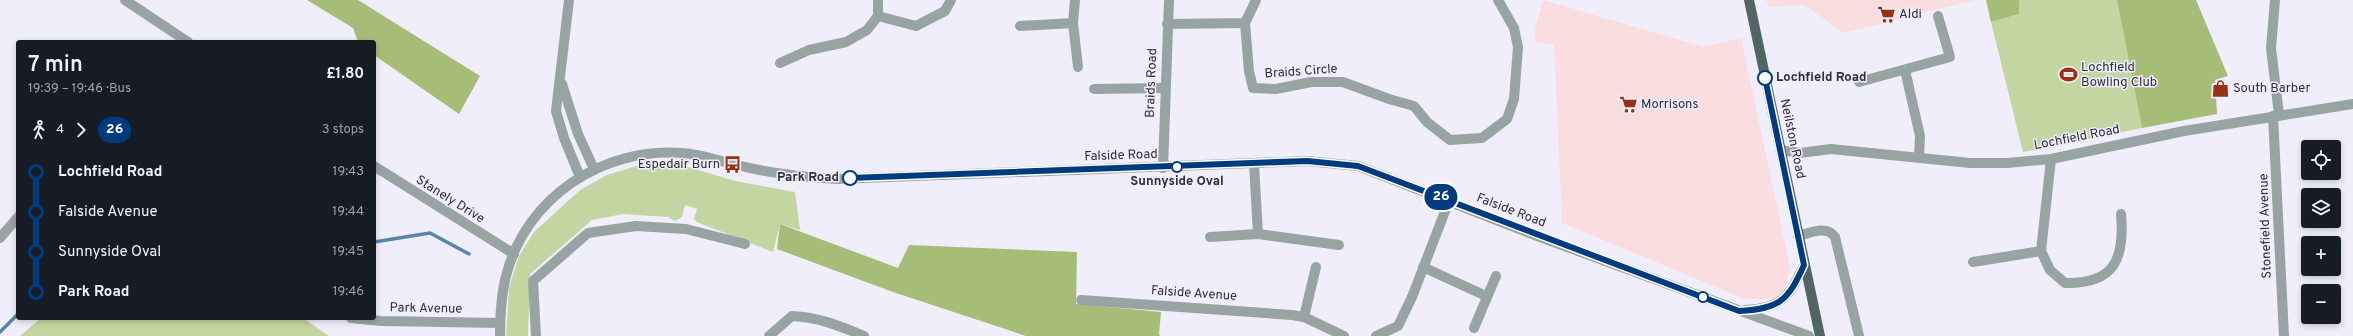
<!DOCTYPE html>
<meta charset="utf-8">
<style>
:root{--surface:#171b24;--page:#242831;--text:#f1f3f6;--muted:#9ea1a6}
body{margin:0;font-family:Overpass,sans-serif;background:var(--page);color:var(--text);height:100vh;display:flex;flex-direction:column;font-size:15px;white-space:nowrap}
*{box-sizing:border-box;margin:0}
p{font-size:13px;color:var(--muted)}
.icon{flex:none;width:22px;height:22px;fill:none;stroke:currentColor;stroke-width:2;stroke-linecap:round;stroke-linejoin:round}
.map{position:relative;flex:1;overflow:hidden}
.drawer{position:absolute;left:16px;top:40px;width:360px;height:280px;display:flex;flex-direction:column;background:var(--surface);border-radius:4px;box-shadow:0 2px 6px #0003}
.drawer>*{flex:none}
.badge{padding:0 8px;border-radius:13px;font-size:14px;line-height:26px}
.buttons{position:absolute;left:2301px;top:140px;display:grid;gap:8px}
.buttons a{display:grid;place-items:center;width:40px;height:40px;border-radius:4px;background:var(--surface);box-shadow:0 2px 6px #0003;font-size:20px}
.map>.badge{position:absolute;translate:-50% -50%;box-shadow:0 0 0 2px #fff}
.legs{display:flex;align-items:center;gap:6px;height:44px;padding:0 12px;font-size:13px}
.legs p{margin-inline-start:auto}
.headline{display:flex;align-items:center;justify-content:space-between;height:68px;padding:0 12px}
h1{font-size:22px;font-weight:600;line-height:30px}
ul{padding:0 12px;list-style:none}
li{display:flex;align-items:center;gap:14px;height:40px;font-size:15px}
li i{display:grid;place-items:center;width:6px;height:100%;margin:0 5px;background:currentColor}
li i::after{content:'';width:10px;height:10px;margin:-5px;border:3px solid;border-radius:50%;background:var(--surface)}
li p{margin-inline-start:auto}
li:first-child i{background:linear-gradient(#0000 50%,currentColor 0)}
li:last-child i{background:linear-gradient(currentColor 50%,#0000 0)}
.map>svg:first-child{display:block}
</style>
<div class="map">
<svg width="2353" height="336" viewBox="0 0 2353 336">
<rect width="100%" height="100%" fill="#f0eefb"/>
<g fill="#fadedf">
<polygon points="1543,0 1704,47 1741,38 1790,267 1786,288 1774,299 1745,299 1562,223 1554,45 1535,41 1535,29"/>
<polygon points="1766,0 1975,0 1844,33 1804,5 1769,7"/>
</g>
<g fill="#c3d5a0">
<polygon points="2019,0 2117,0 2142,128 2023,152 1991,22 2019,14"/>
<polygon points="678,164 735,181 795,192 800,230 780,224 773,252 697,222 694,219 697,209 685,205 682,217 675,221 668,217 623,214 592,220 530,274 528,336 506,336 509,288 519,256 534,232 580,190 607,175 640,165"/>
<polygon points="41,318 303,318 329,336 20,336"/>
</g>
<g fill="#a6bd77">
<polygon points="307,0 358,0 480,76 459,114 374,55 374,42 358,42 353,28"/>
<polygon points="1986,0 2019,0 2019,14 1991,22"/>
<polygon points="2117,0 2196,0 2228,76 2215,80 2217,114 2142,128"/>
<polygon points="780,224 898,268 909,245 1077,252 1076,304 1161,312 1159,335 1161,336 1026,336 893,292 777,249"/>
</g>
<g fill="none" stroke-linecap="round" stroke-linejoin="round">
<g stroke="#5588a9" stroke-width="3.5">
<polyline points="374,242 430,233 469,254"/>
<polyline points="0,332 18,314"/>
</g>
<g stroke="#98a4a3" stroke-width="10">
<polyline points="125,0 188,42"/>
<polyline points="569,0 556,111 564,138 580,177"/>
<polyline points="1075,0 1073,23 1078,67"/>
<polyline points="2275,0 2271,48 2279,115"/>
<polyline points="878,16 916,26 945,11 951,0"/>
<polyline points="1245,23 1249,71 1253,88 1276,89 1311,82 1343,82 1389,99 1414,106 1427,122 1450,140 1482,138 1507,119 1514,99 1518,47 1514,28 1498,0"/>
<polyline points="1167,24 1245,23 1256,0"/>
<polyline points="1020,26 1073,23"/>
<polyline points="780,63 809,50 846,42 867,30 878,16 878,0"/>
<polyline points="1905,70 1920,136 1919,157"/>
<polyline points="1859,82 1950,57 1938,16"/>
<polyline points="562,84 578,134 594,169"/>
<polyline points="1094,89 1164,88"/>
<polyline points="2273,116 2284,336"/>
<polyline points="1781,150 1800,153 1831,149 1970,163 2007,163 2051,159 2184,131 2353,104"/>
<path d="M2051 159 2041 251 2050 270 2065 283C2114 284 2125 260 2121 214"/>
<polyline points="1254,164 1258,234"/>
<polyline points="374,166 514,254"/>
<polyline points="1163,168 1169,0"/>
<path d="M1798 236C1810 233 1826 225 1835 237L1859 336"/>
<polyline points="1210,237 1258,234 1339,245"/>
<polyline points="0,238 18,217"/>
<polyline points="1973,262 2041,251"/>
<polyline points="1423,267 1486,296"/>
<polyline points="1081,300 1292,315 1304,317 1344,336"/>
<path d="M1745 310C1782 308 1789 297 1804 265"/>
<polyline points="1304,317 1316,267"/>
<polyline points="351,318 381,321 500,323"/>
<polyline points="1474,328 1496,276"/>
<path d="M500 336C500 316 501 295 506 276 526 197 603 147 682 153 700 154 716 160 733 164 767 173 801 177 837 179L1307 161 1358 166 1540 237 1809 336"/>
<polyline points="536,336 533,281 588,233 636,226 686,229 745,244"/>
<path d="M769 336 792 316C818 317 840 326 864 336"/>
<polyline points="1376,336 1398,326 1412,297 1449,201"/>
</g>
<polyline stroke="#516664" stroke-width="10" points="1749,0 1820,336"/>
</g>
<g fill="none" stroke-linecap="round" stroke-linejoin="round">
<defs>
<path id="line-1" d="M850 178 1307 161 1358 166 1739 311C1779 309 1788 301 1804 265L1765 78"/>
</defs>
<use href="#line-1" stroke="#fff" stroke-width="9"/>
<use href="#line-1" stroke="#003b80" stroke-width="6"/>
</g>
<defs>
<symbol id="supermarket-bare" viewBox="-9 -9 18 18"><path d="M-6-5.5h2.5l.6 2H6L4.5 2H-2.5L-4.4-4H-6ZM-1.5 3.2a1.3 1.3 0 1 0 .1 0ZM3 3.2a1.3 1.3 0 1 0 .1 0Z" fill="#993211" stroke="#f0eefb" stroke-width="2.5" paint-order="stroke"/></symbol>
<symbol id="stadium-bare" viewBox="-9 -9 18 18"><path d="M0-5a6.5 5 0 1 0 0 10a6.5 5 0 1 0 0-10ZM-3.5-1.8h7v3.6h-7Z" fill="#993211" stroke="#f0eefb" stroke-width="2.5" paint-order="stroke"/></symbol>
<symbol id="shop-bare" viewBox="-9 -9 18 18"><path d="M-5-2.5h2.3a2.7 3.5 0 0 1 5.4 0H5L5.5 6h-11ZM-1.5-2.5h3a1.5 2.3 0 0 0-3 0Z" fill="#993211" stroke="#f0eefb" stroke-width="2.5" paint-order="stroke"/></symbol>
<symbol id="bus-bare" viewBox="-9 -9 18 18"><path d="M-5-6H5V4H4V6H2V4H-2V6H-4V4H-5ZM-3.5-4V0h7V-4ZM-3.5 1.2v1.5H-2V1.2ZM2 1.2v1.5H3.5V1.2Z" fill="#993211" stroke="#f0eefb" stroke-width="2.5" paint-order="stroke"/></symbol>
</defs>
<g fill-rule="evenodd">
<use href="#supermarket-bare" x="1874" y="2" width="25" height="25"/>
<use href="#stadium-bare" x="2056" y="62" width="25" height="25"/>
<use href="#shop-bare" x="2208" y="76" width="25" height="25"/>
<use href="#supermarket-bare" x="1616" y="92" width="25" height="25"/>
<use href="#bus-bare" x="720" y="152" width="25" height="25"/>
</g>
<g fill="#fff" stroke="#003b80" stroke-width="2">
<circle cx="1765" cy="78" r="7"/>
<circle cx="1177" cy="167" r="5"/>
<circle cx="850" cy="178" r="7"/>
<circle cx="1703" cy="297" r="5"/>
</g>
<g text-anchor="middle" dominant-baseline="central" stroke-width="3" stroke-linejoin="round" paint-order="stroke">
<g font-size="13" fill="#302e37" stroke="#f0eefb" text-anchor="start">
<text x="1899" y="15">Aldi</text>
<text x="2081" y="68">Lochfield<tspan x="2081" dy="15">Bowling Club</tspan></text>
<text x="2233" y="89">South Barber</text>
<text x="1641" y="105">Morrisons</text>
<text x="720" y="165" text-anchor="end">Espedair Burn</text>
</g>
<g font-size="13" fill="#302e37" stroke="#f0eefb">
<text transform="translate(1301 72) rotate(-4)">Braids Circle</text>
<text transform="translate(1152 83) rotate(-88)">Braids Road</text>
<text transform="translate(2077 138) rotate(-11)">Lochfield Road</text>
<text transform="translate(1792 139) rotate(78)">Neilston Road</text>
<text transform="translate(1121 156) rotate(-2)">Falside Road</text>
<text transform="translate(450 200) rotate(32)">Stanely Drive</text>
<text transform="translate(1511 211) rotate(21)">Falside Road</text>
<text transform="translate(2266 226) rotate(-92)">Stonefield Avenue</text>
<text transform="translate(1194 294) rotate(4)">Falside Avenue</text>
<text transform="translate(426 309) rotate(1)">Park Avenue</text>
</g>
<g font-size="13" font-weight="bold" fill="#302e37" stroke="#f0eefb" text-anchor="start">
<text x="1776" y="78">Lochfield Road</text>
<text x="839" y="178" text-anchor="end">Park Road</text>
<text x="1177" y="182" text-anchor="middle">Sunnyside Oval</text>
</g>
</g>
</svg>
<div class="buttons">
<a><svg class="icon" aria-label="locate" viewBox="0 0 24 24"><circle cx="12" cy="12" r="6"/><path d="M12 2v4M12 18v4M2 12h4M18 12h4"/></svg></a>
<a><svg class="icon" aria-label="layers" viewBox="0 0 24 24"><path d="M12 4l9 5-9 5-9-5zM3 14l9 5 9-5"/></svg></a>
<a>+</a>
<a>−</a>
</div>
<b class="badge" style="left:1441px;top:197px;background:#003b80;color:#fff">26</b>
<section class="drawer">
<div class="headline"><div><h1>7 min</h1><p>19:39 – 19:46 · Bus</p></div><b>£1.80</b></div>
<div class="legs"><svg class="icon" aria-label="walk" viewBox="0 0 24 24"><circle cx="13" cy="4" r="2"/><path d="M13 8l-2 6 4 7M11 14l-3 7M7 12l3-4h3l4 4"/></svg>4<svg class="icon" aria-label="forward" viewBox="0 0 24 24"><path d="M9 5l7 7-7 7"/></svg><b class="badge" style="background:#003b80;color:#fff">26</b><p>3 stops</p></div>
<ul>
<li><i style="color:#003b80"></i><b>Lochfield Road</b><p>19:43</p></li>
<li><i style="color:#003b80"></i><span>Falside Avenue</span><p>19:44</p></li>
<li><i style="color:#003b80"></i><span>Sunnyside Oval</span><p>19:45</p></li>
<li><i style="color:#003b80"></i><b>Park Road</b><p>19:46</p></li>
</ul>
</section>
</div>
